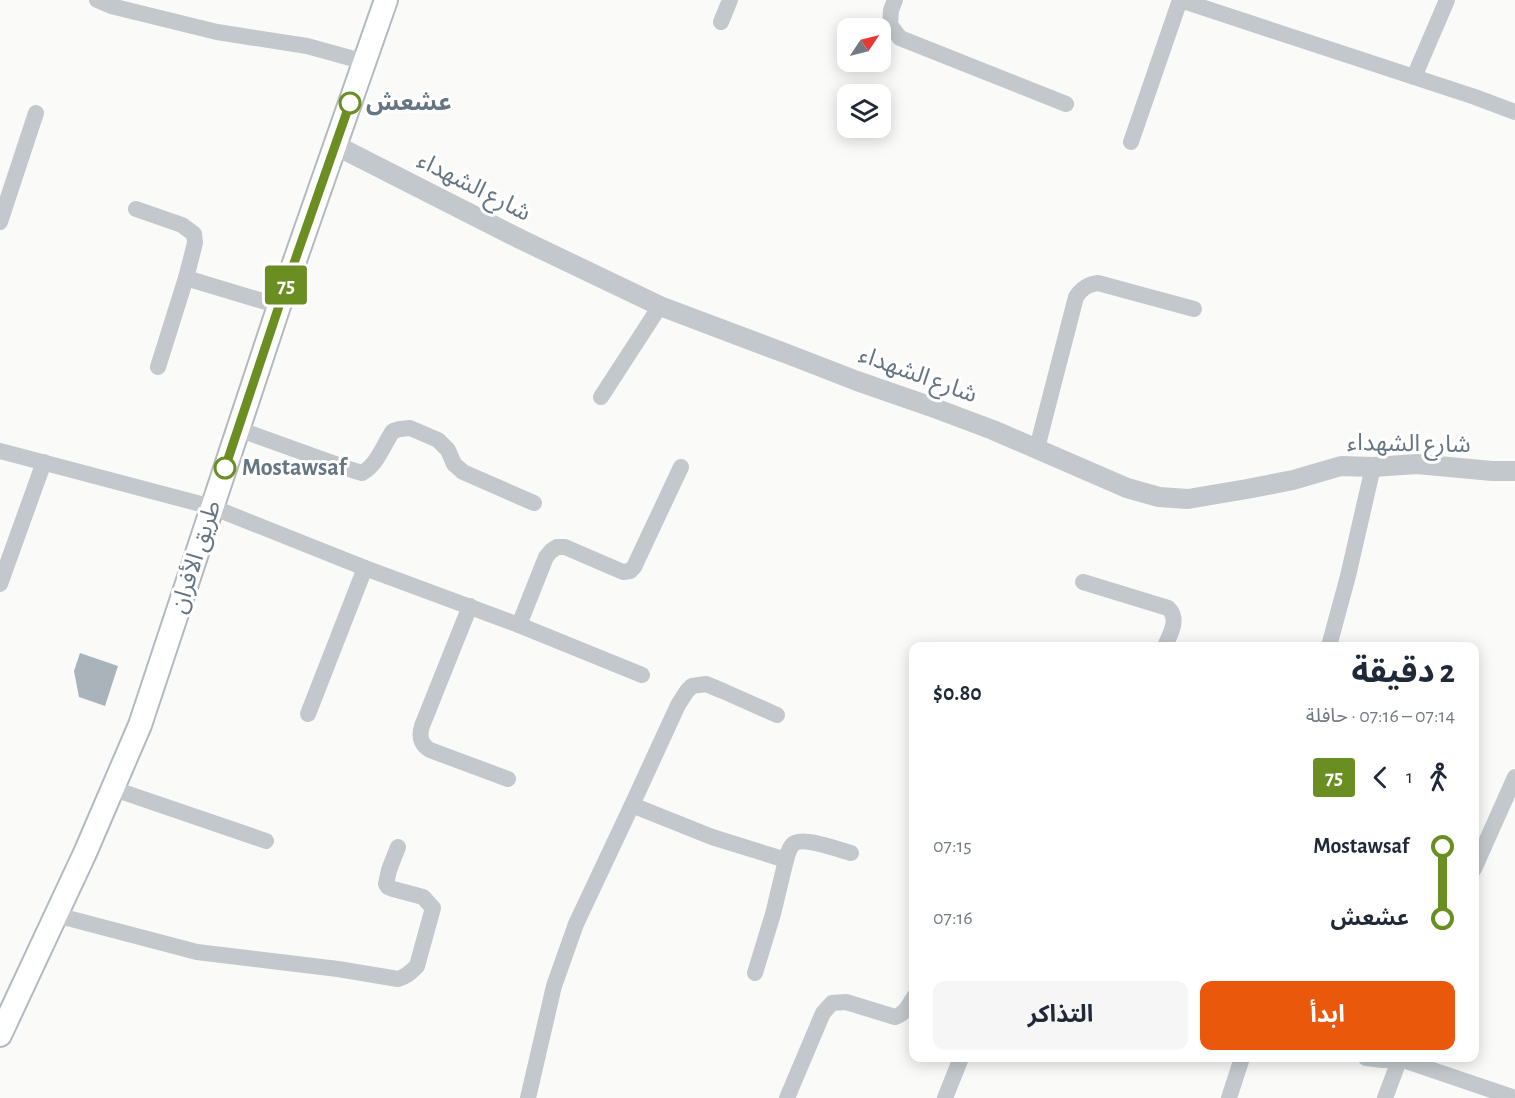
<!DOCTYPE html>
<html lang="ar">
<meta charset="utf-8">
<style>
:root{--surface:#fff;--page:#f6f6f7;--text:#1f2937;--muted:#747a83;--accent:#ea580c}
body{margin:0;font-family:"Alegreya Sans","Noto Sans Arabic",sans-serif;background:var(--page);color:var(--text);direction:rtl;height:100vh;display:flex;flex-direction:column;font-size:22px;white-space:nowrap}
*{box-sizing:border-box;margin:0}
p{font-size:20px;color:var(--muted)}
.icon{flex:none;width:33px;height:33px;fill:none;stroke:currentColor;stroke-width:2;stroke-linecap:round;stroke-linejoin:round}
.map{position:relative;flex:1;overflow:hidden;direction:ltr}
.side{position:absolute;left:909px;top:642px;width:570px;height:420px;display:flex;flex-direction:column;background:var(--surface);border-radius:12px;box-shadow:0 3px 15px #0003;direction:rtl}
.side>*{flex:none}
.badge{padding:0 12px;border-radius:4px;font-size:21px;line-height:39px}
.needle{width:39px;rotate:55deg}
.tools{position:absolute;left:837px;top:18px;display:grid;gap:12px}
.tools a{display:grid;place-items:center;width:54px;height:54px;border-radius:12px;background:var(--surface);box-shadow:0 3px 15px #0003;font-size:30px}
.map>.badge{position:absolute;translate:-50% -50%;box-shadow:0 0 0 3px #fff}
.legs{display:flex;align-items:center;gap:9px;height:66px;padding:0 24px;font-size:20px}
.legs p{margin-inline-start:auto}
.headline{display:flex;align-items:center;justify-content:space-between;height:102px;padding:0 24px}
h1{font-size:33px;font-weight:700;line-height:45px}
.primary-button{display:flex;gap:12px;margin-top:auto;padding:12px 24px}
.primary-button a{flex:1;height:69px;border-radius:12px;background:var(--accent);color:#fff;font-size:24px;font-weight:700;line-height:69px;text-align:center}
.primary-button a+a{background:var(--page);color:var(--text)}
ul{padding:0 24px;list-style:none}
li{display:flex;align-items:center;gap:21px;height:72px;font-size:22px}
li i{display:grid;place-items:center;width:9px;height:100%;margin:0 8px;background:currentColor}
li i::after{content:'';width:15px;height:15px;margin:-8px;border:4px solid;border-radius:50%;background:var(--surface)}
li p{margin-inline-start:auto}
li:first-child i{background:linear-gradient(#0000 50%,currentColor 0)}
li:last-child i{background:linear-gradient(currentColor 50%,#0000 0)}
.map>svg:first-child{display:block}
</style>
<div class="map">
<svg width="1515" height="1098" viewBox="0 0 1515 1098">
<rect width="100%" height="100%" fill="#fafaf8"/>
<polygon fill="#aab3b9" points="80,653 118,666 105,706 79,697 74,671"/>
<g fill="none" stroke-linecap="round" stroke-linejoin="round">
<defs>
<polyline id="secondary" points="0,1035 85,853 140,725 279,306 386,0"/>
</defs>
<use href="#secondary" stroke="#b3babf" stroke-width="26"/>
<g stroke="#c3c8cc" stroke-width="16">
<polyline points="97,0 111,6 217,32 307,46 365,62"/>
<polyline points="895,0 891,10 890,25 900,38 1066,104"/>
<polyline points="1180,0 1475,97 1515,112"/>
<polyline points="721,22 730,0"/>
<polyline points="1414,77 1447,0"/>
<polyline points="1131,142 1180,0"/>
<polyline points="136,209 182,225 194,234 195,243 186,278 158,367"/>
<polyline points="0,222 36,113"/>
<polyline points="186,278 279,306"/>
<polyline points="601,397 660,306"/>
<path d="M238 429 352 470 362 473C378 464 383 445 393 431L400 429 410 428 438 440 448 450 454 464 463 472 534 503"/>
<path d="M1037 448 1076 297C1082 288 1088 284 1098 283L1194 309"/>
<polyline points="0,451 212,507 365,568 519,625 642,675"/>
<path d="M1083 582 1168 608C1180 619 1170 634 1165 646"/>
<polyline points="0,584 44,462"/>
<path d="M470 606 422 726C419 736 420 744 430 750L508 779"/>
<polyline points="519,625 546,557 551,551 557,547 565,547 623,572 630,571 634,567 681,467"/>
<polyline points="1329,646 1348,576 1373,467"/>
<polyline points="308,714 365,568"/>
<polyline points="114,789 266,841"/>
<polyline points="632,805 678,705 687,691 692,686 706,684 723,691 777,715"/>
<polyline points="1474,869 1515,777"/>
<path d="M56 915 197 952 338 969 398 979C406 977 411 972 417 966L433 908 423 897 393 889 388 887 386 884 389 870 398 847"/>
<polyline points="755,973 773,914 786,860"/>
<polyline points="1366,1058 1383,1060 1400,1059 1515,1098"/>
<path d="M528 1098 554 986 576 924 632 805 712 837 786 860C788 854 789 846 795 843 805 837 839 850 851 853"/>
<path d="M787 1098 823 1013 832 1003 846 1002 895 1017C905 1014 909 1005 914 997"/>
<polyline points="945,1098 961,1058"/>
<polyline points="1229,1098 1242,1058"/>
<polyline points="1385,1098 1400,1058"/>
</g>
<polyline stroke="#c3c8cc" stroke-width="20" points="335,145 520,239 660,306 790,355 857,381 929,406 993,430 1127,488 1159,497 1188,499 1247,489 1293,480 1341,466 1373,467 1417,464 1492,471 1515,471"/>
<use href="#secondary" stroke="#fff" stroke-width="22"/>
</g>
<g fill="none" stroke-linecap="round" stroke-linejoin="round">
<defs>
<polyline id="line-1" points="225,468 279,306 350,103"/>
</defs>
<use href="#line-1" stroke="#fff" stroke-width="14"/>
<use href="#line-1" stroke="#6b8e23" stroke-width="9"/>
</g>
<g fill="#fff" stroke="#6b8e23" stroke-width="3">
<circle cx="350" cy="103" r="10"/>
<circle cx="225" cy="468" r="10"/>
</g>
<g text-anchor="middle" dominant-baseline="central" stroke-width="6" stroke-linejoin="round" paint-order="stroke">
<g font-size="24" font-weight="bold" fill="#657683" stroke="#fff" text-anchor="start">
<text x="366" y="103">عشعش</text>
<text x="242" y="468">Mostawsaf</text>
</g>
<g font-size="24" fill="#657683" stroke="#fff">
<text transform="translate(474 187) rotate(27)">شارع الشهداء</text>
<text transform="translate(918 375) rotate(20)">شارع الشهداء</text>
<text transform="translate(1409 444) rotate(1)">شارع الشهداء</text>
<text transform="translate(196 557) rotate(-72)">طريق الأفران</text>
</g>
</g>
</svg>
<div class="tools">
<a><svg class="needle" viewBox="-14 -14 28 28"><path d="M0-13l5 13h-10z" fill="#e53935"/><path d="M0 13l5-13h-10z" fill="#747a83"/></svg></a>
<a><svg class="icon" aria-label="layers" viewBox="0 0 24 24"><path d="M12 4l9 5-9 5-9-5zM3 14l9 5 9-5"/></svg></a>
</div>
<b class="badge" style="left:286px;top:285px;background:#6b8e23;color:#fff">75</b>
<section class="side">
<div class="headline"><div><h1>2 دقيقة</h1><p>07:14 – 07:16 · حافلة</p></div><b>$0.80</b></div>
<div class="legs"><svg class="icon" aria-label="walk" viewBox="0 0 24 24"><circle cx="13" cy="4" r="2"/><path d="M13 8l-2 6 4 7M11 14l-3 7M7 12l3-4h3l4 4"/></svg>1<svg class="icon" aria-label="back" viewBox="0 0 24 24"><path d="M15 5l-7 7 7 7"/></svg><b class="badge" style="background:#6b8e23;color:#fff">75</b></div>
<ul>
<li><i style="color:#6b8e23"></i><b>Mostawsaf</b><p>07:15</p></li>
<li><i style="color:#6b8e23"></i><b>عشعش</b><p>07:16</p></li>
</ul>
<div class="primary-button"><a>ابدأ</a><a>التذاكر</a></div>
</section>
</div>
